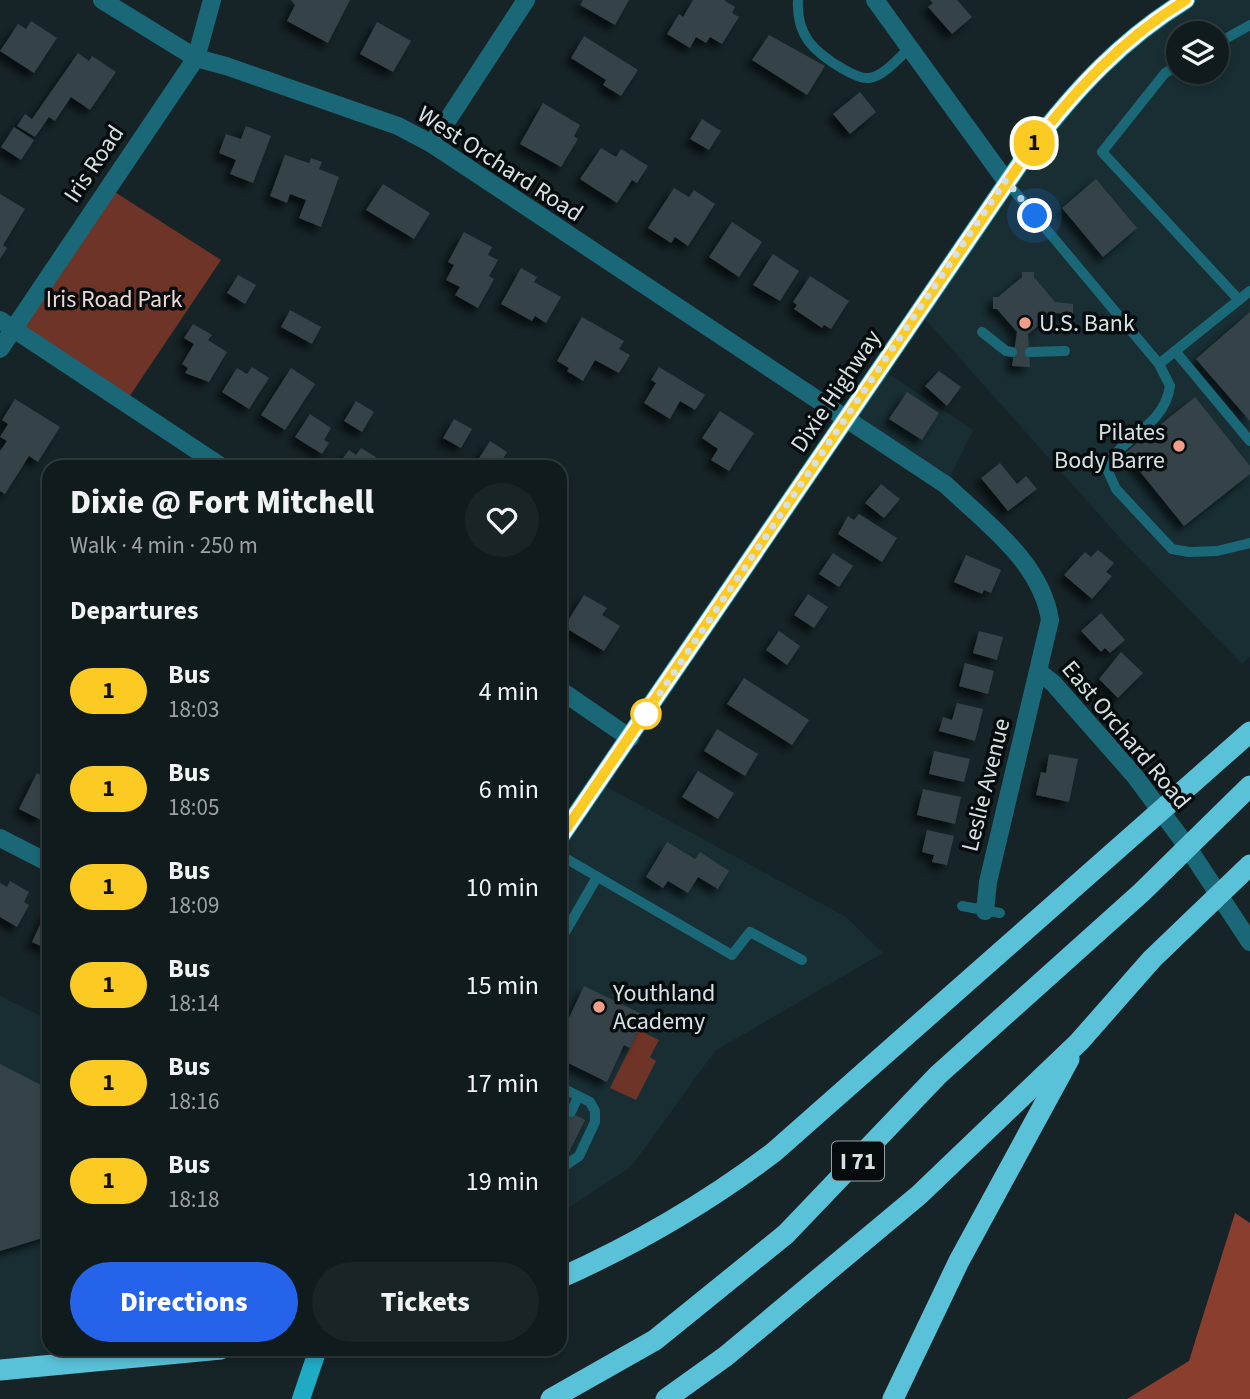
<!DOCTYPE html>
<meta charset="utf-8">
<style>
:root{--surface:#101b1d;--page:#192426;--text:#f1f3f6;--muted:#9ca1a4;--line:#30393b;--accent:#2563eb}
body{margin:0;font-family:"Source Sans 3",sans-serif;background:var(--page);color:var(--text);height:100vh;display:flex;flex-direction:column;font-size:26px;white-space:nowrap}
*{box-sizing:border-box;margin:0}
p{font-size:23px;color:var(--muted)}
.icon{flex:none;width:38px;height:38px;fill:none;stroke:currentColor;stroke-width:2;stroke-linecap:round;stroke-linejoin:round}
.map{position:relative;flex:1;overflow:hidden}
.sheet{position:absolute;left:42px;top:460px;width:525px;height:896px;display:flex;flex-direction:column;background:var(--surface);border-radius:21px;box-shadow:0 4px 10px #0003,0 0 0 2px var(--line)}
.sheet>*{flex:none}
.badge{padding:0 14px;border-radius:23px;font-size:24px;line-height:46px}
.buttons{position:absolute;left:1166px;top:21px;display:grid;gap:14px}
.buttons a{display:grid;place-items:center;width:63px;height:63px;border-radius:50%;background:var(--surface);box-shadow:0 4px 10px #0003,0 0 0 2px var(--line);font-size:35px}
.you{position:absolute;width:35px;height:35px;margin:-18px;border:5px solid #fff;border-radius:50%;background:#1a73e8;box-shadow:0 0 0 10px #1a73e833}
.map>.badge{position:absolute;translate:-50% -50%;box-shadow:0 0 0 4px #fff}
h2{padding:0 28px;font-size:26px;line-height:63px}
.round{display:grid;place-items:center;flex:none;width:74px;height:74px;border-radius:37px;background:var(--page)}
.summary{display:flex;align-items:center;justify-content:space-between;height:119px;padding:0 28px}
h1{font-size:33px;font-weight:800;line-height:52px}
.primary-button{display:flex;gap:14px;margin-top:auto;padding:14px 28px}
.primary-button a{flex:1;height:80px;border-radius:42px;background:var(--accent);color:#fff;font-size:28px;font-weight:800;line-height:80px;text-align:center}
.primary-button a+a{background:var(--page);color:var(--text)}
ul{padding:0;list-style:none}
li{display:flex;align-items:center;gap:21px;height:98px;padding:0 28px}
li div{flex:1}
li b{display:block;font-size:26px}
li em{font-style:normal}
li .badge{min-width:77px;font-weight:700;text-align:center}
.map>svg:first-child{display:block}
</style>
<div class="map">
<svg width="1250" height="1399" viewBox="0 0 1250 1399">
<defs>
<filter id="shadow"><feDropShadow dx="-6" dy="6" stdDeviation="3.5" flood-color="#0009"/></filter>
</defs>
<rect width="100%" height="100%" fill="#162427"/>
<g fill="#182e33" fill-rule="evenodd">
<path d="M1186 0H1250V657L1242 664 1128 547 918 311 1067 100ZM1178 33H1216V72H1178Z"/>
<polygon points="881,369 973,430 946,485 848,419"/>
<polygon points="598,782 846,917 883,953 715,1051 631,1167 560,1213 560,838"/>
<polygon points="0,996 49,1020 49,1349 221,1349 0,1370"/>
</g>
<g fill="#6e3427">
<polygon points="107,187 221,260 125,403 13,328"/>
<polygon points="639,1030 659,1040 650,1057 656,1061 636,1100 610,1088"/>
</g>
<polygon fill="#8a3e2d" points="1235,1213 1250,1223 1250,1399 1127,1399 1189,1361"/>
<g fill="#344347" filter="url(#shadow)">
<polygon points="291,0 350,0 328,43 287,21 295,5"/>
<polygon points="583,0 629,0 615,25 580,5"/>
<polygon points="693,0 724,0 735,7 732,13 739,17 722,44 710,37 706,43 696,37 690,48 667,34 679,14 683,17"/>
<polygon points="930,0 957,0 972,17 952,34 928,7 933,3"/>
<polygon points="31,21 57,38 34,73 0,51 18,24 26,29"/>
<polygon points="377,22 411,41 393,72 360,54"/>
<polygon points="769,35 825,66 807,95 752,60"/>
<polygon points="584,36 638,70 621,96 603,85 606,80 571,58"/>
<polygon points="78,53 89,61 92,56 116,72 90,110 71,97 55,121 49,117 35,137 17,126 25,114 32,119"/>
<polygon points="860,92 876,112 850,134 833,114"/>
<polygon points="543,103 580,125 574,136 578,139 561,167 520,144"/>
<polygon points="702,119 721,131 709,150 690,139"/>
<polygon points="246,126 271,136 253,183 230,174 236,160 219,153 226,134 241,139"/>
<polygon points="14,127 34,140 21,160 1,147"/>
<polygon points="601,148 616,157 621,149 648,166 637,183 632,180 617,203 580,179"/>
<polygon points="285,155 309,163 311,158 322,162 319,169 339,177 321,227 299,218 306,200 290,194 287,203 270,196"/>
<polygon points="1096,179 1137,228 1103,257 1062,208"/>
<polygon points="383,184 430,213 414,239 366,210"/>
<polygon points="674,188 689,197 694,190 715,204 688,246 675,237 671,243 648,228"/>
<polygon points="0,194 25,209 3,245 7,248 0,259"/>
<polygon points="732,222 762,242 739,277 709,257"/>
<polygon points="464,232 492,247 488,255 498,260 489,276 494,279 478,308 455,295 460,287 446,280 454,265 448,262"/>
<polygon points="773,254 799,271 780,301 753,285"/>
<polygon points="521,268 537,277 534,282 561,297 546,323 535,316 532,321 501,304"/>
<polygon points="1022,272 1034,272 1034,277 1055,302 1073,304 1073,314 1054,313 1028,334 1030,367 1012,366 1017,332 997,309 993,309 993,297 998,297 1022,277"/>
<polygon points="238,275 256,285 245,304 227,293"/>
<polygon points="810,276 849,301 831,329 824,325 822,328 794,309 797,305 793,302"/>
<polygon points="290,310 321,327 312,344 281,327"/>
<polygon points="1250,312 1250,421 1196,359"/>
<polygon points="582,317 624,341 619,349 630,355 619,373 595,360 583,381 567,371 569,368 557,361"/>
<polygon points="193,324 212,335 208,340 227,352 209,382 185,373 188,368 182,364 194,344 184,338"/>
<polygon points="252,367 269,378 249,409 222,392 237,368 247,374"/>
<polygon points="659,367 705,395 695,410 680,401 670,419 644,403 656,383 651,380"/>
<polygon points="291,368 315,384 285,430 261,415"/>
<polygon points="939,371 961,387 947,406 925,386"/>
<polygon points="907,392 939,413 922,440 889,419"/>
<polygon points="1195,397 1250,466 1250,474 1184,526 1125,453"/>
<polygon points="15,399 60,427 38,462 29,456 5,494 0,491 0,451 7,441 0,437 8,424 2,420"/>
<polygon points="356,401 374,412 362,432 344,421"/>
<polygon points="720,411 754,433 729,471 711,460 718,449 702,438"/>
<polygon points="310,414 331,428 324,440 329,443 322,454 295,437"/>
<polygon points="454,419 472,429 461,448 443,438"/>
<polygon points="490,441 507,452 498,467 489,467 478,460"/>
<polygon points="361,448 376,457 372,463 378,467 338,465 349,450 356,455"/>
<polygon points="1000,463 1017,484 1026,476 1037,489 1008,511 981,478"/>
<polygon points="881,484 900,499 884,518 865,503"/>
<polygon points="859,514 897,538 882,562 838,534 848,516 854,520"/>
<polygon points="1098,550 1114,563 1106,572 1112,576 1092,599 1064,575 1085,552 1091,557"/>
<polygon points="833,553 853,566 839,587 819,574"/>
<polygon points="966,555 1001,570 991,593 984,590 982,594 954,582"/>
<polygon points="808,594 828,607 814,628 794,615"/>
<polygon points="584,595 607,608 602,615 620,626 604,651 564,627"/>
<polygon points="1101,613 1125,640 1110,653 1105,648 1101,652 1081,631"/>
<polygon points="779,631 800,646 787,665 766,650"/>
<polygon points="979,631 1003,637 997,660 973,653"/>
<polygon points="1121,652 1143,673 1118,698 1099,679"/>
<polygon points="965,663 994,671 988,694 959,686"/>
<polygon points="744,678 809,720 792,745 727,704"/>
<polygon points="957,703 983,709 975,741 939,731 943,717 952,720"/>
<polygon points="717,729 758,754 745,776 704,751"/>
<polygon points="934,751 970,759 964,782 929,774"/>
<polygon points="1049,754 1078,759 1069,802 1036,795 1041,772 1046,773"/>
<polygon points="698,771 734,793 718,819 682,797"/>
<polygon points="37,773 49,779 49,804 41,820 19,809"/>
<polygon points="923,789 961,797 955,824 917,815"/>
<polygon points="927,830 954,836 947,865 932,862 934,855 922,852"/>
<polygon points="667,842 695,859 700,852 729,871 718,889 698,877 688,893 668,881 663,888 646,877"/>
<polygon points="10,881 29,892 24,902 29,905 17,927 0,917 0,883 7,887"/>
<polygon points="49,905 49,950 32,942"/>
<polygon points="584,986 646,1016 630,1048 624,1045 607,1082 560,1059 560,1037"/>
<polygon points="0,1064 49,1089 49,1236 0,1251"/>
<polygon points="560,1107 585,1120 569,1152 560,1147"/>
</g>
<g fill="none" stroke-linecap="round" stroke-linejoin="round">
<g stroke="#1a6877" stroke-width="10">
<path d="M798 0C796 36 814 52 843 69 850 73 861 79 869 78 884 76 899 58 909 48"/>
<polyline points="1216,44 1250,25"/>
<polyline points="1178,66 1165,73 1102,152 1239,300"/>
<path d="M1006 181 1159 364 1170 386C1165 424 1126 436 1105 465L1116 489 1172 549 1189 552 1217 551 1250 543"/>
<polyline points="982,332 1006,351 1012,352"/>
<polyline points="1175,351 1250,441"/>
<polyline points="1030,352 1065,351"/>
<polyline points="1159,364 1250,291"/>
<polyline points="560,855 732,955 750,932 802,960"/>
<polyline points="962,906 1000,913"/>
<polyline points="560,941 597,877"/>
<polyline points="560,1087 590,1102 595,1111 595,1122 579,1156 560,1169"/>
<polyline points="571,1112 578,1097"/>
</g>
<g stroke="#1a6877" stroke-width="18">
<path d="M102 0 196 58 226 66 398 126 432 144 946 485C987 524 1041 562 1050 620L988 882 985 911"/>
<polyline points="875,0 1006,181"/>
<polyline points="432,144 526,0"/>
<polyline points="0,320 222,467"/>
<polyline points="0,349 196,58 212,0"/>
<polyline points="1039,672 1053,683 1134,775 1186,845 1250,942"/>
<polyline points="560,690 630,738"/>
<polyline points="0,838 49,863"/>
</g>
<g stroke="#20abc5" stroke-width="18">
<path d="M560 838 1030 149C1075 90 1122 39 1186 0"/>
<polyline points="301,1399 318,1349"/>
</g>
<g stroke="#5ac2d8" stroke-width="21">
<path d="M560 1278C636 1244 708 1202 774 1152L1250 732"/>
<polyline points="0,1370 221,1349"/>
<polyline points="551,1399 655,1340 786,1234 938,1075 1142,892 1250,786"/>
<polyline points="666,1399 726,1356 919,1195 1079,1042 1152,959 1250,865"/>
<polyline points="893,1399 959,1261 1069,1059"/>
</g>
</g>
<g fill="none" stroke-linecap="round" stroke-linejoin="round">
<defs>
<path id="line" d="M560 838 1030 149C1075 90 1122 39 1186 0"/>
</defs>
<use href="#line" stroke="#fff" stroke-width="16"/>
<use href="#line" stroke="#fccb23" stroke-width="10"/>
<polyline stroke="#d7e0e2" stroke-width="7" stroke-dasharray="0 12.6" points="646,714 1006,180 1035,216"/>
</g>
<g fill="#f49e89" stroke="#060c0d" stroke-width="2.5">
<circle cx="1025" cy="323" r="7"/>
<circle cx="1179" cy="446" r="7"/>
<circle cx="599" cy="1007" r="7"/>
</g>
<circle fill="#fff" stroke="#fccb23" stroke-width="3.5" cx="646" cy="714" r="14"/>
<g text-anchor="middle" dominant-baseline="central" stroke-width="7" stroke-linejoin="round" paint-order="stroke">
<rect fill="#060c0d" stroke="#98a0a2" stroke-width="2" x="832" y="1141.5" width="52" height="39" rx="5"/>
<g font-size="23" font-weight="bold" fill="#d7e0e2">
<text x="858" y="1161">I 71</text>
</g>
<g font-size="24" fill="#d7e0e2" stroke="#060c0d">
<text transform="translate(94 164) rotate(-56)">Iris Road</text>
<text transform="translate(500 164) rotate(33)">West Orchard Road</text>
<text transform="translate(836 391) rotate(-56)">Dixie Highway</text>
<text transform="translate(1126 735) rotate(50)">East Orchard Road</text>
<text transform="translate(986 785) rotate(-76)">Leslie Avenue</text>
</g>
<g font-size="24" fill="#efd7d1" stroke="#060c0d">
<text x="114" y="299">Iris Road Park</text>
</g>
<g font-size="24" fill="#d7e0e2" stroke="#060c0d" text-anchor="start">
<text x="1039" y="323">U.S. Bank</text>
<text x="1165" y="432" text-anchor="end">Pilates<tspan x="1165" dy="28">Body Barre</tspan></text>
<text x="613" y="993">Youthland<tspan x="613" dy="28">Academy</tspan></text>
</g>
</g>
</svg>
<div class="buttons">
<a><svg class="icon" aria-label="layers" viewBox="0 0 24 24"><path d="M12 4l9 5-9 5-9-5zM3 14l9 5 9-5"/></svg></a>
</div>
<div class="you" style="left:1035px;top:216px"></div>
<b class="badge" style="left:1034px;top:143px;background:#fccb23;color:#111">1</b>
<section class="sheet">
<div class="summary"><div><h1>Dixie @ Fort Mitchell</h1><p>Walk · 4 min · 250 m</p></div><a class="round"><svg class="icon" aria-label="heart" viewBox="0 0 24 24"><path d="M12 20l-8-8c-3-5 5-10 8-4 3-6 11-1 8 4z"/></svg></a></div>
<h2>Departures</h2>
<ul>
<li><span class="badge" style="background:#fccb23;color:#111">1</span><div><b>Bus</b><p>18:03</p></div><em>4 min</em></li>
<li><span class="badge" style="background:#fccb23;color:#111">1</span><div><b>Bus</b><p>18:05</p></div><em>6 min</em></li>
<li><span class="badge" style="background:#fccb23;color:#111">1</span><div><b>Bus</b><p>18:09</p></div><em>10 min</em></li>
<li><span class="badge" style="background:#fccb23;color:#111">1</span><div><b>Bus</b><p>18:14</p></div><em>15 min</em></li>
<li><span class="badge" style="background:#fccb23;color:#111">1</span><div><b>Bus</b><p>18:16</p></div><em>17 min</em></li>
<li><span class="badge" style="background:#fccb23;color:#111">1</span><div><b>Bus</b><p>18:18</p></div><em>19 min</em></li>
</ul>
<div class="primary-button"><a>Directions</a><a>Tickets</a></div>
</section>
</div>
